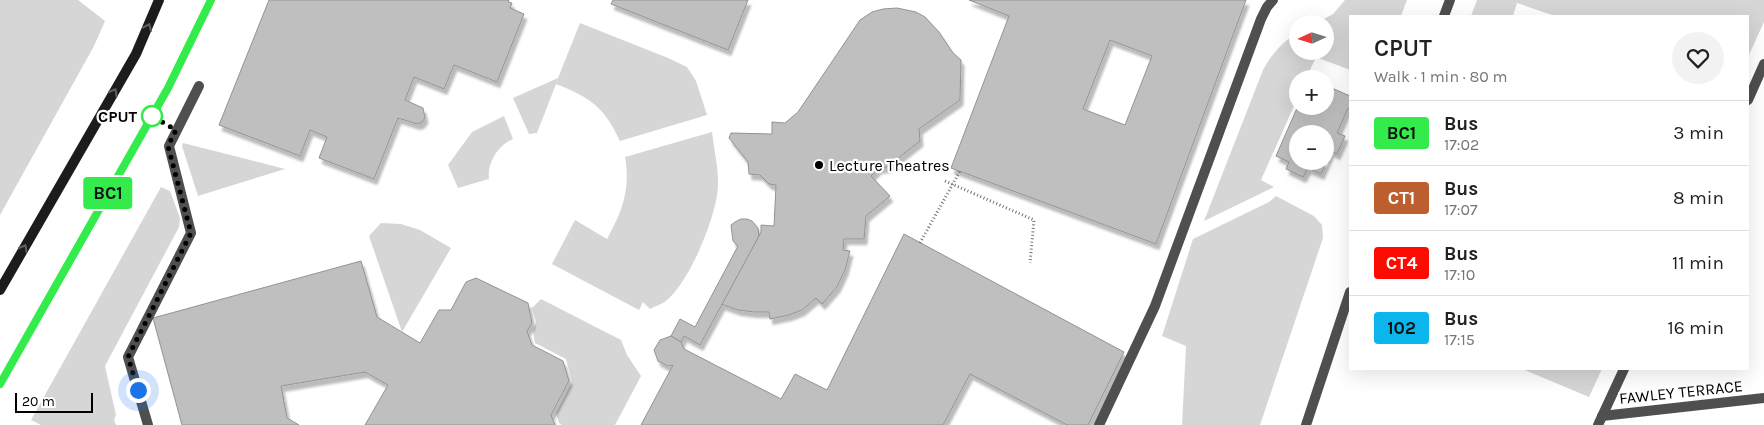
<!DOCTYPE html>
<meta charset="utf-8">
<style>
:root{--surface:#fff;--page:#f2f2f2;--text:#222;--muted:#767676;--line:#e0e0e0}
body{margin:0;font-family:Karla,sans-serif;background:var(--page);color:var(--text);height:100vh;display:flex;flex-direction:column;font-size:19px;white-space:nowrap}
*{box-sizing:border-box;margin:0}
p{font-size:16px;color:var(--muted)}
.icon{flex:none;width:28px;height:28px;fill:none;stroke:currentColor;stroke-width:2;stroke-linecap:round;stroke-linejoin:round}
.map{position:relative;flex:1;overflow:hidden}
.drawer{position:absolute;left:1349px;top:15px;width:400px;height:355px;display:flex;flex-direction:column;background:var(--surface);border-radius:0px;box-shadow:0 5px 20px #0002}
.drawer>*{flex:none}
.badge{padding:0 10px;border-radius:4px;font-size:18px;line-height:32px}
.needle{width:32px;rotate:266deg}
.fabs{position:absolute;left:1289px;top:15px;display:grid;gap:10px}
.fabs a{display:grid;place-items:center;width:45px;height:45px;border-radius:50%;background:var(--surface);box-shadow:0 5px 20px #0002;font-size:25px}
.scale{position:absolute;left:15px;bottom:12px;width:78px;box-sizing:border-box;padding-left:5px;border:2px solid #000;border-top:0;font-size:14px;line-height:18px;white-space:nowrap;color:#000;-webkit-text-stroke:4px #fff;paint-order:stroke}
.you{position:absolute;width:25px;height:25px;margin:-12px;border:4px solid #fff;border-radius:50%;background:#1a73e8;box-shadow:0 0 0 8px #1a73e833}
.map>.badge{position:absolute;translate:-50% -50%;box-shadow:0 0 0 2px #fff}
.round{display:grid;place-items:center;flex:none;width:52px;height:52px;border-radius:26px;background:var(--page)}
.head{display:flex;align-items:center;justify-content:space-between;height:85px;padding:0 25px}
h1{font-size:24px;font-weight:600;line-height:38px}
ul{padding:0;list-style:none}
li{display:flex;align-items:center;gap:15px;height:65px;padding:0 25px;border-top:1px solid var(--line)}
li div{flex:1}
li b{display:block;font-size:19px}
li em{font-style:normal}
li .badge{min-width:55px;font-weight:700;text-align:center}
.map>svg:first-child{display:block}
</style>
<div class="map">
<svg width="1764" height="425" viewBox="0 0 1764 425">
<defs>
<filter id="shadow"><feDropShadow dx="3" dy="5.5" stdDeviation="1" flood-color="#0004"/></filter>
</defs>
<rect width="100%" height="100%" fill="#fff"/>
<g fill="#d6d6d6">
<polygon points="0,0 78,0 105,21 94,46 0,215"/>
<path d="M1345 0H1407L1401 16H1350V70L1316 57 1306 79H1298L1297 99 1261 180 1274 187 1204 221 1263 70C1272 54 1281 43 1297 33L1298 51H1325V24H1314L1333 14Z"/>
<polygon points="1477,0 1764,0 1764,22 1748,57 1748,16 1555,16 1517,3 1513,16 1471,16"/>
<path d="M580 23 668 58 687 67 696 81 707 115 620 141C604 107 591 98 556 84L537 133 529 134 513 98 558 78Z"/>
<path d="M504 116 513 139C498 145 487 163 489 179L458 188 448 165 472 132Z"/>
<path d="M712 132C714 149 718 166 718 182 719 212 690 281 667 300 663 304 655 306 650 309L643 302 639 310 552 264 575 220 607 239C622 212 631 188 625 157Z"/>
<polygon points="183,143 285,169 198,196 182,146"/>
<polygon points="161,187 170,191 180,218 179,227 105,366 116,415 114,420 116,425 41,425 31,420"/>
<polygon points="1276,196 1314,216 1322,225 1323,238 1260,425 1182,425 1186,346 1162,336 1193,239 1269,202"/>
<polygon points="381,223 401,224 420,230 451,248 402,332 369,236"/>
<polygon points="541,299 621,340 627,355 641,376 615,425 562,425 559,423 556,413 572,382 566,359 535,343 533,331 536,322 532,308"/>
<polygon points="1522,369 1602,369 1589,397"/>
</g>
<g fill="#bfbfbf" stroke="#939393" fill-rule="evenodd" filter="url(#shadow)">
<polygon points="269,0 509,0 508,2 512,3 510,8 524,14 497,82 454,65 444,89 414,77 405,100 423,108 425,118 421,123 417,124 398,118 374,179 319,158 327,137 310,130 300,156 219,125"/>
<polygon points="613,0 748,0 728,50 611,4"/>
<path d="M969 0H1246L1156 244 951 168 1009 16ZM1110 40 1152 56 1125 125 1083 109Z"/>
<polygon points="897,8 916,12 925,17 939,32 953,53 961,60 960,100 919,129 920,141 887,167 879,168 871,176 890,196 866,216 864,239 844,239 843,250 850,251 845,270 837,287 822,304 816,298 802,310 789,315 770,319 769,312 754,312 738,310 721,304 761,232 761,225 774,226 776,185 769,184 760,175 749,174 748,162 729,138 731,133 772,134 772,122 785,123 798,112 860,20 872,12 883,9"/>
<path d="M1325 85 1350 96V108H1348L1337 133 1345 136 1337 154 1331 151 1321 174 1308 168 1303 177 1286 169 1289 162 1276 156 1298 106H1325ZM1298 134H1325V161H1298Z"/>
<polygon points="741,219 747,219 752,221 758,228 759,236 700,345 684,336 681,342 671,336 680,319 695,327 738,246 733,241 731,225 735,222"/>
<polygon points="904,234 1124,352 1088,425 1067,425 970,374 943,425 641,425 673,365 668,366 658,361 654,350 660,340 671,336 681,342 684,349 781,399 795,374 827,390"/>
<polygon points="361,261 377,317 420,343 439,310 451,310 466,282 476,278 528,303 532,323 527,331 532,345 563,361 569,381 551,415 555,425 365,425 388,385 365,372 281,386 287,418 299,425 182,425 153,318"/>
</g>
<g fill="none" stroke-linecap="round" stroke-linejoin="round">
<polyline stroke="#717171" stroke-width="3" stroke-dasharray="1 2.5" stroke-linecap="butt" points="945,181 1034,220 1030,263"/>
<polyline stroke="#4f4f4f" stroke-width="10" points="1099,425 1155,306 1261,19 1267,7 1273,0"/>
<g stroke="#4f4f4f" stroke-width="10">
<polyline points="1444,16 1450,0"/>
<polyline points="1748,100 1764,64"/>
<polyline points="1602,416 1764,398"/>
<polyline points="148,425 128,357 191,233 169,146 199,86"/>
<polyline points="1306,425 1350,292"/>
<polyline points="1598,425 1624,369"/>
</g>
<g stroke="#1c1c1c" stroke-width="10">
<polyline points="0,290 136,54 159,0"/>
<polyline points="0,384 168,88 211,0"/>
</g>
<polyline stroke="#717171" stroke-width="3" stroke-dasharray="1 2.5" stroke-linecap="butt" points="920,243 960,171"/>
</g>
<defs><path id="oneway-chevron" d="M-2-3.5L2.5 0L-2 3.5" fill="none" stroke-width="1.6" stroke-linecap="round" stroke-linejoin="round" transform="scale(1.25)"/></defs>
<g stroke="#606060">
<use href="#oneway-chevron" transform="translate(148 27) rotate(-67)"/>
<use href="#oneway-chevron" transform="translate(114 92) rotate(-60)"/>
<use href="#oneway-chevron" transform="translate(24 248) rotate(-60)"/>
</g>
<g fill="none" stroke-linecap="round" stroke-linejoin="round">
<defs>
<polyline id="line" points="0,384 168,88 211,0"/>
</defs>
<use href="#line" stroke="#fff" stroke-width="11"/>
<use href="#line" stroke="#34eb4c" stroke-width="8"/>
<polyline stroke="#000" stroke-width="5" stroke-dasharray="0 9" points="138,390 128,357 191,233 168,146 176,130 152,116"/>
</g>
<circle fill="#fff" stroke="#34eb4c" stroke-width="2.5" cx="152" cy="116" r="10"/>
<circle fill="#000" stroke="#fff" stroke-width="2" cx="819" cy="165" r="5"/>
<g text-anchor="middle" dominant-baseline="central" stroke-width="4.5" stroke-linejoin="round" paint-order="stroke">
<g font-size="16" font-weight="bold" fill="#000" stroke="#fff" text-anchor="end">
<text x="137" y="116">CPUT</text>
</g>
<g font-size="16" fill="#000" stroke="#fff" text-anchor="start">
<text x="829" y="165">Lecture Theatres</text>
</g>
<g font-size="16" fill="#000" stroke="#fff">
<text transform="translate(1681 392) rotate(-6)">FAWLEY TERRACE</text>
</g>
</g>
</svg>
<div class="fabs">
<a><svg class="needle" viewBox="-14 -14 28 28"><path d="M0-13l5 13h-10z" fill="#e53935"/><path d="M0 13l5-13h-10z" fill="#767676"/></svg></a>
<a>+</a>
<a>−</a>
</div>
<div class="scale">20 m</div>
<div class="you" style="left:138px;top:390px"></div>
<b class="badge" style="left:108px;top:193px;background:#34eb4c;color:#111">BC1</b>
<section class="drawer">
<div class="head"><div><h1>CPUT</h1><p>Walk · 1 min · 80 m</p></div><a class="round"><svg class="icon" aria-label="heart" viewBox="0 0 24 24"><path d="M12 20l-8-8c-3-5 5-10 8-4 3-6 11-1 8 4z"/></svg></a></div>
<ul>
<li><span class="badge" style="background:#34eb4c;color:#111">BC1</span><div><b>Bus</b><p>17:02</p></div><em>3 min</em></li>
<li><span class="badge" style="background:#bd5e2f;color:#fff">CT1</span><div><b>Bus</b><p>17:07</p></div><em>8 min</em></li>
<li><span class="badge" style="background:#fc0b03;color:#fff">CT4</span><div><b>Bus</b><p>17:10</p></div><em>11 min</em></li>
<li><span class="badge" style="background:#0ab6eb;color:#111">102</span><div><b>Bus</b><p>17:15</p></div><em>16 min</em></li>
</ul>
</section>
</div>
